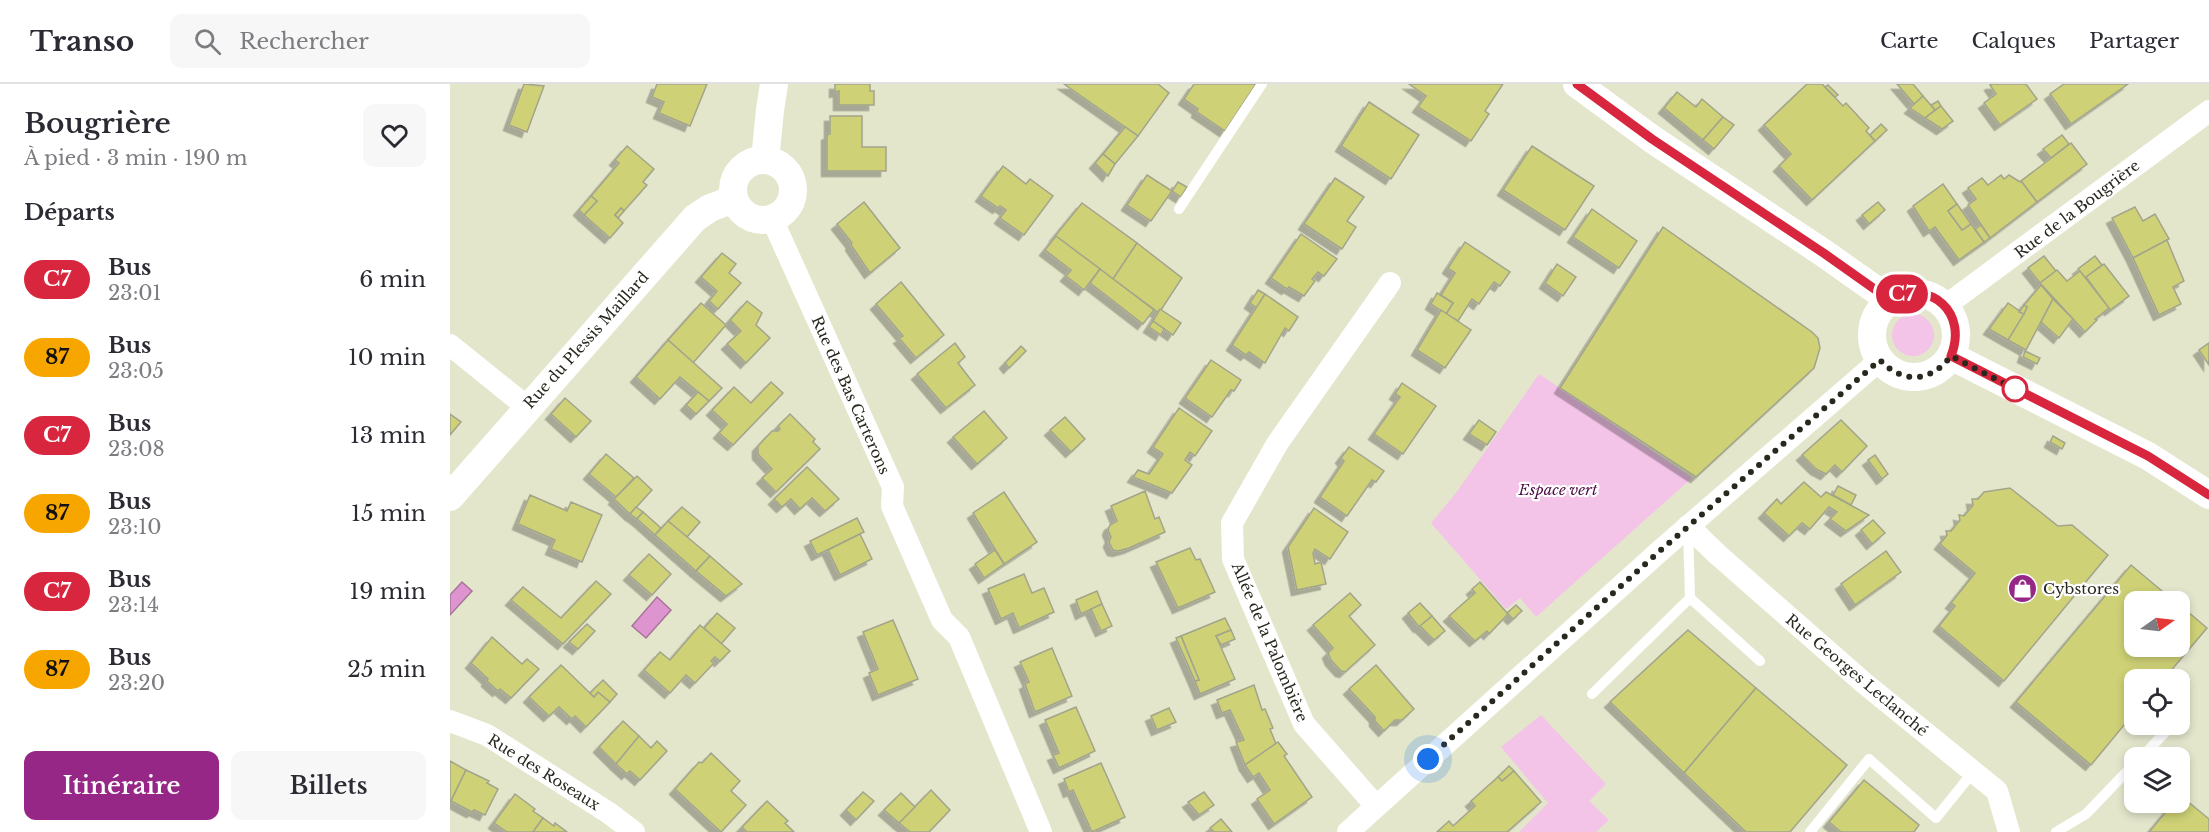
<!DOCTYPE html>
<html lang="fr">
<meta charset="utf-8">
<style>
:root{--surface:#fff;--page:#f7f7f7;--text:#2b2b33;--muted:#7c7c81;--line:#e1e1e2;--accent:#972787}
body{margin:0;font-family:"Libre Baskerville",serif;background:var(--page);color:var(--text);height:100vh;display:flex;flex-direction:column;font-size:22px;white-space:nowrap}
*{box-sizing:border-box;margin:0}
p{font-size:20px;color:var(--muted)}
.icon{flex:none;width:33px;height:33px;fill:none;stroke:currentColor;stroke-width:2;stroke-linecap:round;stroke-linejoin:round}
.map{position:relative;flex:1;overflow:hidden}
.details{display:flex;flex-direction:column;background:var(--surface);width:450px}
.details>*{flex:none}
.badge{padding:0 12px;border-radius:20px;font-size:21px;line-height:39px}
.needle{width:39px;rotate:76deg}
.fabs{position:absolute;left:1674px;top:507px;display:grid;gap:12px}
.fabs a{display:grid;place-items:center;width:66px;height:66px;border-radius:12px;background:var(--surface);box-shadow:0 3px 9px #0003;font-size:30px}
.you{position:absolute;width:30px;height:30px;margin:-15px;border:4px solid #fff;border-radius:50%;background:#1a73e8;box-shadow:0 0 0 9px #1a73e833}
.map>.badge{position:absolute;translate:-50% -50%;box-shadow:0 0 0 3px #fff}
h2{padding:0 24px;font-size:22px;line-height:54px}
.round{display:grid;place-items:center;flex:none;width:63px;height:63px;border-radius:12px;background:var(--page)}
.overview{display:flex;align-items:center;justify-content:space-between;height:102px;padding:0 24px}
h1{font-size:28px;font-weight:600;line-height:45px}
.action{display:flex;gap:12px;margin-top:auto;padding:12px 24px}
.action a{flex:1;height:69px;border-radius:12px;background:var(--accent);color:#fff;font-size:24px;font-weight:600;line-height:69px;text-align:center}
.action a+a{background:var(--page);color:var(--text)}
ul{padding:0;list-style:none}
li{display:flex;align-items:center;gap:18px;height:78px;padding:0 24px}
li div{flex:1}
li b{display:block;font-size:22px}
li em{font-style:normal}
li .badge{min-width:66px;font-weight:700;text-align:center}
header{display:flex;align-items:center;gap:36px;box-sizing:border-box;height:84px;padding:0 30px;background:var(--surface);border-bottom:2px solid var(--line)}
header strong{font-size:28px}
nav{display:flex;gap:33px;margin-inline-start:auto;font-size:21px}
.search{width:420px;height:54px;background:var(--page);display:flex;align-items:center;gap:15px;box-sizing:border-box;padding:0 21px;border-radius:12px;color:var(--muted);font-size:22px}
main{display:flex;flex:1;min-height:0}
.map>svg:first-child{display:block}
</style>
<header>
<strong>Transo</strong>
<div class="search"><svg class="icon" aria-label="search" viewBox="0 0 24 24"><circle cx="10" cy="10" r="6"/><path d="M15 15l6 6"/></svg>Rechercher</div>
<nav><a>Carte</a><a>Calques</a><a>Partager</a></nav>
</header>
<main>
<section class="details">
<div class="overview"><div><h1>Bougrière</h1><p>À pied · 3 min · 190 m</p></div><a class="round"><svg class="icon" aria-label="heart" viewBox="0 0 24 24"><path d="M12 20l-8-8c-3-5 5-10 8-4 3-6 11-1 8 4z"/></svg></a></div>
<h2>Départs</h2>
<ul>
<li><span class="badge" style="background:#d7263d;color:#fff">C7</span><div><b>Bus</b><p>23:01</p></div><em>6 min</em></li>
<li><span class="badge" style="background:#f7a600;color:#111">87</span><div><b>Bus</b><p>23:05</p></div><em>10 min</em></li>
<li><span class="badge" style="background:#d7263d;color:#fff">C7</span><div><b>Bus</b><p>23:08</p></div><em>13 min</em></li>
<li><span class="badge" style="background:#f7a600;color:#111">87</span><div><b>Bus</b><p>23:10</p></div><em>15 min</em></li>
<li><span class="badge" style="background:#d7263d;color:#fff">C7</span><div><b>Bus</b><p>23:14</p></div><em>19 min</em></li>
<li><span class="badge" style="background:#f7a600;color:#111">87</span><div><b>Bus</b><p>23:20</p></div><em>25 min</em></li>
</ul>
<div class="action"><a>Itinéraire</a><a>Billets</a></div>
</section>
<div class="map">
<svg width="1759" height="748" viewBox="0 0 1759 748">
<defs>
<filter id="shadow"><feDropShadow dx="-5.5" dy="5.5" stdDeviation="0" flood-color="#0004"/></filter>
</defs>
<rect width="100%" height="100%" fill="#e4e6cc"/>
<g fill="#f3c3e8">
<circle cx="1463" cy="251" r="21"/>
<polygon points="1089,290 1242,394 1086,533 1070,514 1056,525 981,439 1006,409"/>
<polygon points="1091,631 1156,700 1139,717 1159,736 1146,748 1069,748 1098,719 1051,663"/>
</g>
<g fill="#de94cf" stroke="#a7749a" stroke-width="1.5">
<polygon points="12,498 22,507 0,531 0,511"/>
<polygon points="207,513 221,526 196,554 182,542"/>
</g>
<g fill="#ced174" stroke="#a2a48c" stroke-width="1.5" filter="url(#shadow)">
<polygon points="74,0 94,2 77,48 59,41"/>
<polygon points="207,0 257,0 240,42 209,29 214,18 202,13"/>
<polygon points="385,0 420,0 420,7 424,7 424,21 389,21 389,7 385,8"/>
<polygon points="614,0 708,0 719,9 688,52"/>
<polygon points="744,0 806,0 775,47 747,28 748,25 734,15"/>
<polygon points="959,0 1053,0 1035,27 1039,30 1021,57 968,23 976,12"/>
<polygon points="1357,0 1372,0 1393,22 1396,19 1419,44 1416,47 1425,57 1362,116 1329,82 1341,70 1314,41"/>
<polygon points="1447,0 1463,0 1473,12 1465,21"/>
<polygon points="1542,0 1576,0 1587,15 1550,41 1534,19 1546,10 1540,1"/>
<polygon points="1614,0 1678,0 1621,40 1600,10"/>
<polygon points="1378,1 1388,11 1385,13 1375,3"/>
<polygon points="1227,8 1246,23 1252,15 1273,33 1253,56 1214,24"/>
<polygon points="1473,12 1485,26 1475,34 1460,24"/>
<polygon points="1488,17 1491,22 1485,26 1481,21"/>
<polygon points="919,18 969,51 941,95 891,62"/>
<polygon points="1491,22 1503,37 1492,45 1475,34"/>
<polygon points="380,32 412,32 412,63 436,63 436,87 377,87 377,51 380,50"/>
<polygon points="1273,33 1284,41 1264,65 1253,56"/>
<polygon points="1431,40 1437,46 1425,57 1420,51"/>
<polygon points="675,43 688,52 665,80 653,70"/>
<polygon points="1612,51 1619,60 1601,74 1593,65"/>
<polygon points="1621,59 1637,80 1587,118 1571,97"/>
<polygon points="177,62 204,85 193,98 197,101 174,127 171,124 165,131 173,139 160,154 134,131 147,117 141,112 169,79 165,76"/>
<polygon points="1082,62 1144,102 1115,146 1053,106"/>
<polygon points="653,70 665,80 658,92 645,79"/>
<polygon points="553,82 576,100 580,95 603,112 574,151 550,134 556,126 550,122 548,124 531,112"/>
<polygon points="697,91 722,107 701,137 677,121"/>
<polygon points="1551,91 1554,95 1559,91 1570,98 1571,97 1587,118 1540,154 1518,121 1526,115 1518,104 1532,94 1538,101"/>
<polygon points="885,94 914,113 897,137 906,143 892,165 854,140"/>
<polygon points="728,98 737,103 731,113 722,107"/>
<polygon points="1493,100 1507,120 1498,127 1512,146 1521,140 1534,158 1509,176 1485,143 1479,147 1463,122"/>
<polygon points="141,112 147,117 134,131 129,126"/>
<polygon points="414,118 450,164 420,189 401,161 402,159 387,140"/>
<polygon points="1428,118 1435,126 1419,140 1412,131"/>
<polygon points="632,119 687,159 663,195 605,152"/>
<polygon points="1507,120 1521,140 1512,146 1498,127"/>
<polygon points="1685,123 1693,137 1705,130 1719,155 1683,174 1662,134"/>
<polygon points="171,124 174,127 168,134 165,131"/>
<polygon points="1142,125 1187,157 1169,184 1123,153"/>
<polygon points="1531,141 1540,154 1534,158 1525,145"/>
<polygon points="1213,143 1362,248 1368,254 1370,264 1364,284 1246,393 1110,304"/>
<polygon points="851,150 887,175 874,192 868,188 862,195 865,197 854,212 839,203 837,205 821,194"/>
<polygon points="606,152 650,185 634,206 616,192 621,186 595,166"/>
<polygon points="1717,156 1734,197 1723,203 1731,220 1709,231 1683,174"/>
<polygon points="1015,158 1060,188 1050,202 1044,198 1029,220 1022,215 1008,237 996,230 1003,219 991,211 1005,189 998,184"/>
<polygon points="687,159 732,194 709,229 663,195"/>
<polygon points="272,169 286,180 279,189 291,199 268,225 259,217 267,207 251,193"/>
<polygon points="1594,172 1606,187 1590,199 1578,184"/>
<polygon points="1645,172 1652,181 1635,194 1628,185"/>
<polygon points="1107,180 1126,193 1113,212 1095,199"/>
<polygon points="1654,180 1679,212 1660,226 1636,193"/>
<polygon points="650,185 704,226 693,240 640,199"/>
<polygon points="1607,186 1617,197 1630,187 1659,224 1645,235 1647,236 1635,248 1590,199"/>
<polygon points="451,198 494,251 466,274 449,254 453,252 426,220"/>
<polygon points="1591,201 1603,215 1576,266 1558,256 1577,223 1574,221"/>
<polygon points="808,206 815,210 807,224 800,219"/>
<polygon points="987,209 1003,219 996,230 981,220"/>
<polygon points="815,210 848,233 839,247 835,244 815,279 799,268 796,271 782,261"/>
<polygon points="1603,215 1623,235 1609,254 1591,238"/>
<polygon points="297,217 312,229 306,241 320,254 296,279 277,260 291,247 280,236"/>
<polygon points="251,219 276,241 243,279 218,256"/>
<polygon points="1558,219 1574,230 1558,256 1539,245"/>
<polygon points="1574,221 1577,223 1574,230 1569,228"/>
<polygon points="710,225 731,239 723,251 703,237"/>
<polygon points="991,226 1021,246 995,284 967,266"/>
<polygon points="703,237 714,245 711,251 699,243"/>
<polygon points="218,256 272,304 259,317 230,293 210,315 186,293"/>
<polygon points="505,259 515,273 508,279 525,301 496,324 467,290"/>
<polygon points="1759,259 1759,281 1749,266"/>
<polygon points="571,262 576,267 559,284 555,279"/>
<polygon points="1575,267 1590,274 1587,280 1573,273"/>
<polygon points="761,276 791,296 784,307 781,306 762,333 735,314"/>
<polygon points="321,298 333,309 283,361 269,349 277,340 262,326 284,303 301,319"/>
<polygon points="952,299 986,322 953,370 924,350 950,313 945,310"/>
<polygon points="248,308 259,317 246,330 236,321"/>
<polygon points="115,314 141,337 126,353 101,330"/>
<polygon points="729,324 762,347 745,372 740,368 735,376 742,381 722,409 683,393 688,386 699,390 713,370 703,363"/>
<polygon points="534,327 557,354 527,380 503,353"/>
<polygon points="0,330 11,338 0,351"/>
<polygon points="340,330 365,355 363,358 370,365 326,408 312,394 322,385 308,370 308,362 322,347 328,347 330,345 328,342"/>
<polygon points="615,333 635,355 621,368 600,346"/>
<polygon points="1029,336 1046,348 1037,361 1019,350"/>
<polygon points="1391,336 1417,362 1392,388 1385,381 1376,390 1366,385 1352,371"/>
<polygon points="1603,352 1615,359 1612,365 1600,358"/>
<polygon points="899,363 934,387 926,398 922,396 897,432 870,413 894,377 891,374"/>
<polygon points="156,370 184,394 166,413 139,390"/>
<polygon points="1425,371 1438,390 1432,395 1418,376"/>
<polygon points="357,383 389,415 375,427 362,414 350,425 341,415 332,423 324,415"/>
<polygon points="187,392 202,406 180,430 164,415"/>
<polygon points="1354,398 1371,413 1376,408 1419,431 1396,447 1380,435 1387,428 1379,423 1360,445 1352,439 1339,452 1314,429 1327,415 1331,420"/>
<polygon points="1388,402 1406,411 1401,421 1383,411"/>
<polygon points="1560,404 1608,442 1622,441 1658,471 1554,597 1489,542 1505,522 1501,519 1525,489 1490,460 1497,451 1496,447 1501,447 1510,436 1509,431 1514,432 1523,421 1522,415 1528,415 1534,408"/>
<polygon points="695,407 705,435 709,433 715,448 679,464 668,467 663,466 659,458 661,453 658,446 660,441 667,437 661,422"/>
<polygon points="554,408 587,458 554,480 523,429"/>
<polygon points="80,411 117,427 121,418 152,431 132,478 101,465 105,456 68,440"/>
<polygon points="186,423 193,428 187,435 180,430"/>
<polygon points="232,423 250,438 237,453 218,437"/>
<polygon points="864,424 898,448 880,475 865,465 863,469 865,480 871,478 876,500 847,506 838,463"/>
<polygon points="193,428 211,444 205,451 187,435"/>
<polygon points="407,434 414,448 367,471 360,457"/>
<polygon points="1423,436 1435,449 1422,460 1411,446"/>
<polygon points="218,437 260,472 246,487 205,451"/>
<polygon points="410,450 422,475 390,491 378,466"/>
<polygon points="740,464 746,476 750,475 765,508 728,524 706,478"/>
<polygon points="545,466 554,480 534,494 525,480"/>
<polygon points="1436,467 1451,488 1405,521 1391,500"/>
<polygon points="199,470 221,490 202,511 179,491"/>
<polygon points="260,472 292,500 276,512 246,487"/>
<polygon points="1681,481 1725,518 1684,518 1684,562 1730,562 1730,521 1757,544 1713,596 1684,596 1684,629 1641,681 1566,618"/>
<polygon points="574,490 582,509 594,504 604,528 569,544 563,529 551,535 538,505"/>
<polygon points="146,497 161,510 113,560 61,516 73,503 111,534"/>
<polygon points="1030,498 1058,530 1039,550 1037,547 1025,557 999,532 1025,509 1022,505"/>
<polygon points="647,507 652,520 631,530 626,516"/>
<polygon points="900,509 911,521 899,532 925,561 895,588 891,587 881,576 878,569 883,564 863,541"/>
<polygon points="970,519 982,532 969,543 958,529"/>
<polygon points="652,520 662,542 651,547 641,525"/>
<polygon points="1066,521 1072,527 1063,535 1057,529"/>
<polygon points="267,529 285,544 271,560 254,544"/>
<polygon points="982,532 995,547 984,556 970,542"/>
<polygon points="775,534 781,546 766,552 785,595 750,610 745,597 749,596 731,552"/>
<polygon points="443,536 468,595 428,611 419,589 428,585 413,548"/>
<polygon points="137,540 145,547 128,565 119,558"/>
<polygon points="250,541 280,567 270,577 265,573 261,577 264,579 245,599 236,591 220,609 194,586 210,568 220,576"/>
<polygon points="781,546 785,555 771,561 766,552"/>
<polygon points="1238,546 1306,604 1234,689 1160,618"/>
<polygon points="731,552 749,596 745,597 726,554"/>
<polygon points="42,553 72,580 77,575 89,585 61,614 50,605 48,607 37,597 38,595 21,579"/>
<polygon points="602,564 622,612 585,628 575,600 579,598 570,578"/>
<polygon points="111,581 144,613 148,608 160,618 136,643 125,632 122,635 109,623 99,632 79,613"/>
<polygon points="926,581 964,625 952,636 945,636 934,647 925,637 925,633 899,605"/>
<polygon points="153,596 167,610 160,618 148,608 144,613 140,609"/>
<polygon points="804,601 812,626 815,625 823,644 820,645 826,660 795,681 786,658 794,656 780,626 772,629 767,616"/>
<polygon points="1306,604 1397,681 1340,748 1296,748 1234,689"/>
<polygon points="626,623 645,667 609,684 603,671 609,669 595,636"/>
<polygon points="719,624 726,638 707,646 701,632"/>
<polygon points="173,637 189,652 166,680 149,663"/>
<polygon points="189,652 201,664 207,657 217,667 190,696 180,687 177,690 166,680"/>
<polygon points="828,658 837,670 834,672 862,713 824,740 807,715 820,706 809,689 803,693 795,681"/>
<polygon points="261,669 290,697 281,707 296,721 271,748 225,705 249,678 252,679"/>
<polygon points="0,677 16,686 1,717 0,717"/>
<polygon points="651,679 675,733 642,748 623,706 619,708 614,695"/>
<polygon points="1059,682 1064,687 1052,697 1048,693"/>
<polygon points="16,686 39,697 37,699 48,705 35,731 24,726 22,728 1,717"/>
<polygon points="1064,687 1091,718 1057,748 987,748 999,737 1003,742 1025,722 1021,717 1048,693 1052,697"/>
<polygon points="1414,696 1469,741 1464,748 1391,748 1379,738"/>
<polygon points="481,706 500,726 479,748 460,748 449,739"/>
<polygon points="413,708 424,717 406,736 396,726"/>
<polygon points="754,708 764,721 749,731 738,718"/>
<polygon points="451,709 465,723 449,739 434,726"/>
<polygon points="65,710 85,725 83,727 93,734 83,748 57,748 44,739"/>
<polygon points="1730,711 1759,735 1759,748 1699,748 1724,718 1730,718"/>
<polygon points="317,717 338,737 335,739 344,748 297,748 292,743"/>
<polygon points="93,734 104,742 105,739 117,748 83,748"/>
<polygon points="771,735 782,748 764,748 760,744"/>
</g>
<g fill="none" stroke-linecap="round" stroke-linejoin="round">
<g stroke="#fff" stroke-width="10">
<polyline points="729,125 812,0"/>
<polyline points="1238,445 1240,514"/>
<polyline points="1142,610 1240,514 1310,577"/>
<polyline points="1691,674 1723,640"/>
<polyline points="1360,748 1419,675 1486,734 1523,688"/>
<polyline points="1606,748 1636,730 1684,680"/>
</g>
<g stroke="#fff" stroke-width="22">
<polyline points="322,135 443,403 442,422 492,536 509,553 591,748"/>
<polyline points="1495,222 1759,27"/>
<polyline points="0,261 77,323"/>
<polyline points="1238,442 1267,470 1414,599 1547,707 1559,748"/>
<polyline points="0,637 37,651 159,729 184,748"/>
<polyline points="926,722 854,640 783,475 782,439 827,360 940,199"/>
<polyline points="898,748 1211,466 1430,276"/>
</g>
<g stroke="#fff" stroke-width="28">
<polyline points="1127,0 1202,55 1375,170 1440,216"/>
<polyline points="315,76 320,26 324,0"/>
<circle cx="313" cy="106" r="30"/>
<circle cx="1464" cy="251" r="42"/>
<polyline points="1501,272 1698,372 1759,411"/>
<polyline points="0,413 245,134 260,124 284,115"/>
</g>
</g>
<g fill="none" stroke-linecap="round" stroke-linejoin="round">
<defs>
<path id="line" d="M1127 0 1202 55 1375 170 1440 216C1482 195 1518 229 1501 272L1698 372 1759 411"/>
</defs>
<use href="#line" stroke="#fff" stroke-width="14"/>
<use href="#line" stroke="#d7263d" stroke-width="9"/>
<path stroke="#28281f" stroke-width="6" stroke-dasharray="0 10.8" d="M978 675 1211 466 1430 276C1453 300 1480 299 1501 272L1567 306 1565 305"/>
</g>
<defs>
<symbol id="shop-disc" viewBox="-11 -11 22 22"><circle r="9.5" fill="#972787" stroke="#fff"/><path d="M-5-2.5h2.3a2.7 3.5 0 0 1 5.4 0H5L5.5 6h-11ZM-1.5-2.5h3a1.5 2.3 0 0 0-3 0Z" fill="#fff"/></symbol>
</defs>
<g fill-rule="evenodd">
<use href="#shop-disc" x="1556" y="488" width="33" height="33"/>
</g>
<circle fill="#fff" stroke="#d7263d" stroke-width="3" cx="1565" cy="305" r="12"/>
<g text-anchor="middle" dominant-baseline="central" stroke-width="4.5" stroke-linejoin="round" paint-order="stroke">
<g font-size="15" fill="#28281f" stroke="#fff">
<text transform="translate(1627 125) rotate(-37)">Rue de la Bougrière</text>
<text transform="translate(136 256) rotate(-48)">Rue du Plessis Maillard</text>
<text transform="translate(401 311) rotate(66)">Rue des Bas Carterons</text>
<text transform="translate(820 558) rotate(67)">Allée de la Palombière</text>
<text transform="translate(1407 591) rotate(40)">Rue Georges Leclanché</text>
<text transform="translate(94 688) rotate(32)">Rue des Roseaux</text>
</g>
<g font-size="15" font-style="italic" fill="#4e0d45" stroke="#fff">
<text x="1108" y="405">Espace vert</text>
</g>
<g font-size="15" fill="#28281f" stroke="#fff" text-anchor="start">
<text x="1593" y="504">Cybstores</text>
</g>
</g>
</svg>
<div class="fabs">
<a><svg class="needle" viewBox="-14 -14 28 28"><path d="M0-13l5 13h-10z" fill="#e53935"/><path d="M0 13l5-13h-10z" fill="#7c7c81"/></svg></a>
<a><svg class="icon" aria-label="locate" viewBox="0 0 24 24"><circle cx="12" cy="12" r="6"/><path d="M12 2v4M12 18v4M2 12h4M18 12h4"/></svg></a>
<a><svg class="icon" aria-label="layers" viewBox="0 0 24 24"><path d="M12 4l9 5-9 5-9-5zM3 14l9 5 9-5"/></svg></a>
</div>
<div class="you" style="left:978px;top:675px"></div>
<b class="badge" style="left:1452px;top:210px;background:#d7263d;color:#fff">C7</b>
</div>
</main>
